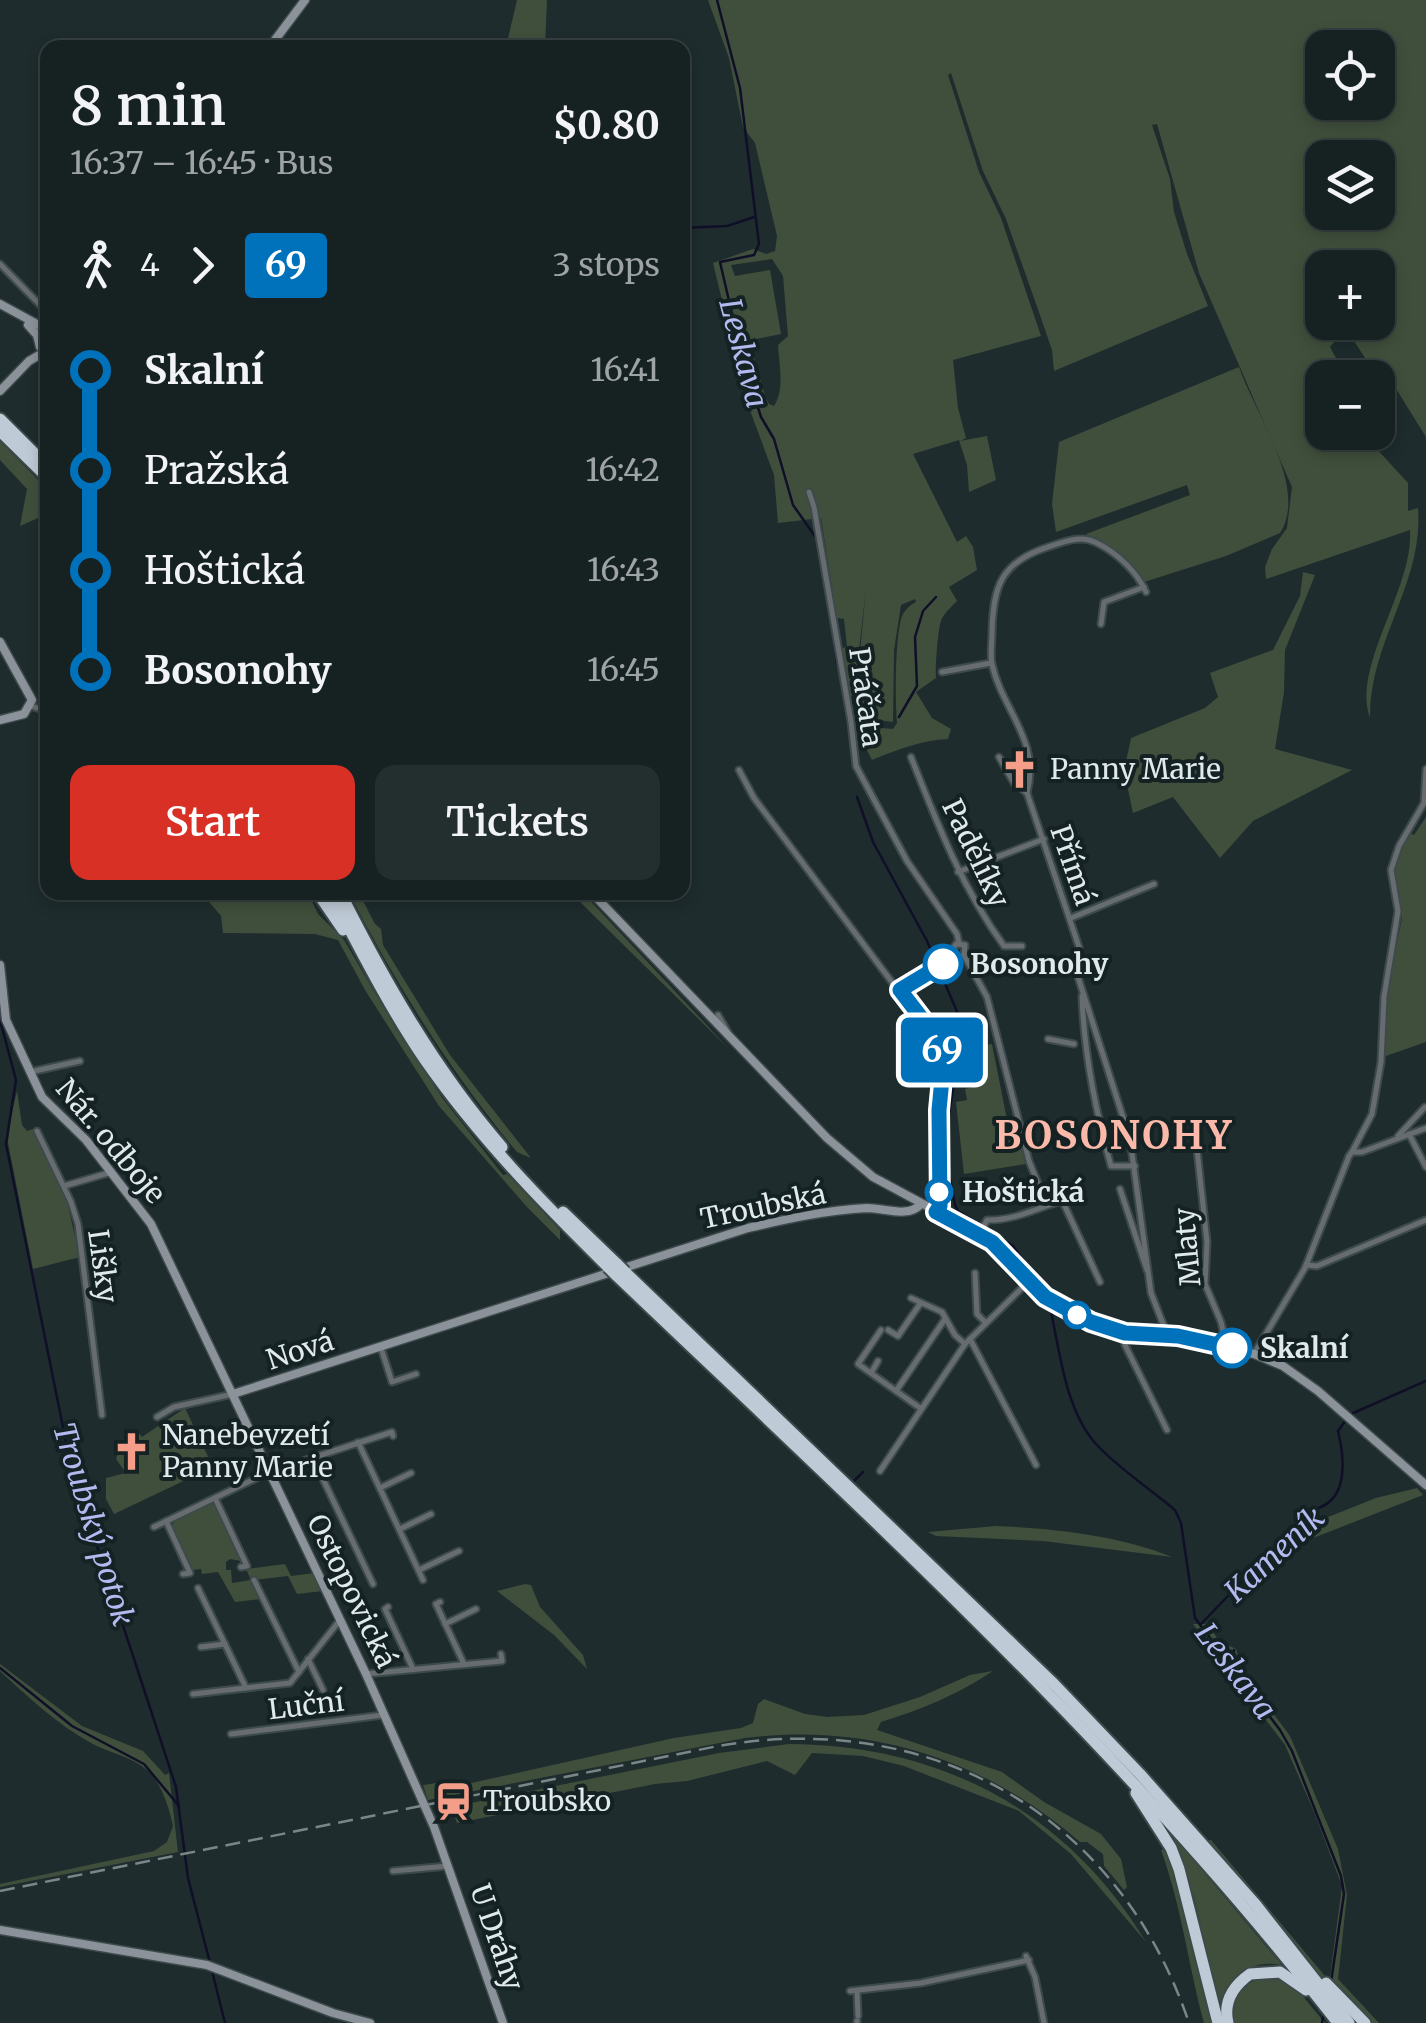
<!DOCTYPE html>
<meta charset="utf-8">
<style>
:root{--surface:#162122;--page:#232e2f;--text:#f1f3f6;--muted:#9ea3a5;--line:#353e40;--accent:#d93025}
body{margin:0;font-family:Merriweather,serif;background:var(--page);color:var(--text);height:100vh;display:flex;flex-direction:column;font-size:38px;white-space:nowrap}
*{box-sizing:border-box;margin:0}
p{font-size:32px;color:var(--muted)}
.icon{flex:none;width:55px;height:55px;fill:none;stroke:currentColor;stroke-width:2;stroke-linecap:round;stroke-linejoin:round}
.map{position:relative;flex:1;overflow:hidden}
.side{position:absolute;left:40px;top:40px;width:650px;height:860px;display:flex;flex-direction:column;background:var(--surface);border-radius:20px;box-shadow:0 5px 15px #0003,0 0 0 2px var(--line)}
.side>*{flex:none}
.badge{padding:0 20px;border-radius:8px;font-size:35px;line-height:65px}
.controls{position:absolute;left:1305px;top:30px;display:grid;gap:20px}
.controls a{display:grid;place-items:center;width:90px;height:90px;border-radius:20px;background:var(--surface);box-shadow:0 5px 15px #0003,0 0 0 2px var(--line);font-size:50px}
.map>.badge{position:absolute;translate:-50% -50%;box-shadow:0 0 0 5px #fff}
.legs{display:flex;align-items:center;gap:15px;height:110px;padding:0 30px;font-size:32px}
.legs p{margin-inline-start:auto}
.headline{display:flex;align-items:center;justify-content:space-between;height:170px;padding:0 30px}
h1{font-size:55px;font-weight:600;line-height:75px}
.button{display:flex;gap:20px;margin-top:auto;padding:20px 30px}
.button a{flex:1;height:115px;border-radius:20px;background:var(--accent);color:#fff;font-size:40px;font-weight:600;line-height:115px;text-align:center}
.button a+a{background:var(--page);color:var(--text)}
ul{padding:0 30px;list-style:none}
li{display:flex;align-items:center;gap:35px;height:100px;font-size:38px}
li i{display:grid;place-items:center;width:15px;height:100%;margin:0 12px;background:currentColor}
li i::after{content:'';width:25px;height:25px;margin:-12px;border:8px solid;border-radius:50%;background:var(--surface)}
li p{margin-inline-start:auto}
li:first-child i{background:linear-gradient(#0000 50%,currentColor 0)}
li:last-child i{background:linear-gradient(currentColor 50%,#0000 0)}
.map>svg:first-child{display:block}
</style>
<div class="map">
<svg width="1426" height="2023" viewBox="0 0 1426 2023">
<rect width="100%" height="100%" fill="#1e2c2e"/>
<g fill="#404f3c" fill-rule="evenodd">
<polygon points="517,0 547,0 545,47 506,47"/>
<path d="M708 0H1426V437L1385 371 1371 367 1354 341 1334 342 1330 347 1346 377 1322 378V432L1368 433 1374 446 1408 483V511L1418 508C1424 583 1369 642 1370 718 1351 667 1414 588 1410 530L1266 579 1265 567 1272 549 1287 528 1292 487 1199 273 1157 124 1152 125 1170 179 1174 212 1187 254 1208 306 1054 371 1052 350 1040 315 1006 219 983 171 951 73 948 75 979 172 1001 218 1041 336 953 360 958 408 966 438 960 441 987 436 996 480 969 492 967 465 959 440 913 454 957 542 966 536 973 547 977 570 949 587 957 601C952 606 943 614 941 621 938 628 935 669 936 678L916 692 932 718 951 729 948 739C922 740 896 750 872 760L866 748 867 735 858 731V726L893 729 897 723C895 698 895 644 901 619 904 610 909 606 916 602L915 599 901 605 894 650 893 722 854 717 866 588 854 695 850 696 841 655 843 648 847 647 844 619 837 618 821 518 778 523 774 475 748 405 745 368 727 321 713 263 753 249 766 254 775 251 777 236 755 143 743 127 729 58ZM1322 48H1378V102H1322ZM1322 158H1378V212H1322ZM772 259 783 276 788 336 778 345C779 364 785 389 774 406L769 404C759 384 758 361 746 341L781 334 770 270 735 276 731 265ZM1322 268H1378V322H1322Z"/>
<path d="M1239 367C1254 412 1309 488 1280 533L1226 556 1144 582 1124 558 1086 534 1190 495 1187 485 1056 532 1052 504 1059 442Z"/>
<polygon points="0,441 47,489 47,514 20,526 27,489 0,460"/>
<polygon points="1303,572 1315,575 1285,650 1284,692 1275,749 1352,770 1253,821 1220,858 1173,797 1133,813 1124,771 1131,738 1205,708 1218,697 1210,673 1273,650 1300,596"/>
<polygon points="1426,817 1426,1042 1383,1057 1386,1000 1402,918 1392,875 1401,846 1410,833 1414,835"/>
<polygon points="205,893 308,893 318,914 344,940 398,1032 443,1099 503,1175 507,1174 560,1230 560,1240 527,1207 439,1106 365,990 338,940 315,934 223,933 221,916 205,897"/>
<path d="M349 893H359L375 924 381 929 383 945 450 1055 531 1158 517 1152C450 1071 397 986 349 893Z"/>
<polygon points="571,893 583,893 729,1049"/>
<polygon points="992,1044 1013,1150 1022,1148 1026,1164 964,1174 956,1102 967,1100 965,1089 974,1087 968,1048"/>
<polygon points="17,1091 22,1125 27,1131 36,1128 35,1133 66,1198 80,1257 33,1269 8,1143 9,1124"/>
<polygon points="185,1408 213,1467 114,1514 106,1499 106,1478 126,1473 116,1459 122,1443 136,1430 142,1437"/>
<polygon points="1417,1488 1423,1495 1303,1542 1303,1527 1376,1498"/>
<polygon points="214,1501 241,1559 242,1561 230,1559 226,1562 226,1570 231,1570 232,1583 251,1580 246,1569 285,1564 291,1576 314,1573 323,1591 297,1594 288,1576 253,1580 261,1599 235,1602 218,1572 202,1574 201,1569 193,1570 172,1525 175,1521"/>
<path d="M996 1526C1051 1528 1122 1536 1172 1557L1043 1541 936 1536 928 1532Z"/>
<polygon points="525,1584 531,1585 540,1607 583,1655 587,1669 554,1635 497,1591"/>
<polygon points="1193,1624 1208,1624 1219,1641 1236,1649 1244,1674 1290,1736 1338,1849 1347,1895 1338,1979 1379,2023 1369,2023 1324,1981 1201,1842 1211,1840 1325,1976 1330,1977 1342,1886 1315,1814 1285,1745"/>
<path d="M0 1664 82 1726 143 1751 165 1775 169 1773 178 1852 0 1887V1884L154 1851 167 1842 173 1826C169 1807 161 1782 147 1770 131 1756 109 1753 91 1743 57 1724 28 1697 0 1671Z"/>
<path d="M993 1671C959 1694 920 1710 881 1722L877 1730 1002 1772 1044 1802 1101 1834 1121 1859 1127 1887 1124 1890 1104 1866 1103 1854 1087 1842H1080C986 1760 870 1722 745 1738L428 1800 423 1785 457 1780 458 1786 674 1738 741 1728 753 1723 758 1704 764 1699 805 1714 827 1717 864 1715 920 1697 970 1675Z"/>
<path d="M789 1744C941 1745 1067 1811 1146 1942L1071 1854 1019 1811 904 1766 863 1756 812 1753 795 1775 767 1761 687 1781 655 1784 457 1823 451 1807 719 1753Z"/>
<path d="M1170 1832 1282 1965C1249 1959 1232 1976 1219 2005L1194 1897Z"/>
<path d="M1171 1848 1218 2023H1204C1188 1964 1182 1908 1161 1850Z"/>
<path d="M1271 1976 1296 1988 1325 2023H1234C1228 1995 1246 1980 1271 1976Z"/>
</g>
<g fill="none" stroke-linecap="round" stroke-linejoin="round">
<g stroke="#0f1027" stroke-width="2.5">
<polyline points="717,0 740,88 759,244 754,255 720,262 739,344 750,362 751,386 761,417 774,439 793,505 817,539"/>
<polyline points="682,228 727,226 754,217"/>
<polyline points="833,631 837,664"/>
<polyline points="899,717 917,686 915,637 923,611 936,597"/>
<polyline points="857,797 873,842 927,941 958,1014 961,1041 948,1120 947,1164 955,1205 958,1211 1013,1246 1047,1294"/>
<polyline points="0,1020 16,1080 6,1144 71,1467 176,1787 188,1878 210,1963"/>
<path d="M1049 1302C1059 1345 1064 1409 1096 1444 1118 1468 1149 1488 1175 1510L1181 1523 1195 1618 1280 1730 1292 1751 1341 1876 1344 1894 1331 1982"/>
<polyline points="1351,1414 1426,1381"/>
<polyline points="855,1480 863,1472"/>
<path d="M1200 1625 1307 1514C1314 1509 1324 1507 1329 1502 1348 1487 1343 1451 1338 1431L1345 1421"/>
<polyline points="1232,1664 1234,1650"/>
<polyline points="0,1668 72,1726 144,1764 179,1806"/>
<polyline points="212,1971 225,2023"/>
<polyline points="1322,2023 1323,2017"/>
</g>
<defs>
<g id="street">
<polyline points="0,264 48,313"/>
<polyline points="809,492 814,507 851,722 856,766 907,861 957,934 959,943"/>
<polyline points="1101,624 1104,602 1144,587"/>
<polyline points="942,672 991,663"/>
<polyline points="31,706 40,709 48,707"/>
<path d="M911 757C937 823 962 888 1004 946H1022"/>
<polyline points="999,757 1014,783 1027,793 1079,947 1078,977 1130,1139 1151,1293 1167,1334"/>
<polyline points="739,770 754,798 942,1049 937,1210"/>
<path d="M1027 793C1041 740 1002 710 992 664 990 655 992 643 992 633 993 586 1001 562 1048 547 1066 541 1081 534 1099 544 1118 554 1137 572 1146 592"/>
<polyline points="958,872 1044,839"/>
<polyline points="1071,918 1154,884"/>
<polyline points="964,955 987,997 1029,1161 1046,1203"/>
<polyline points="899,990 949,961 955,955 953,949 956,944 965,945 964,955"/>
<path d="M1082 996C1084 1054 1095 1109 1111 1166H1135"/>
<polyline points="718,1015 729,1034"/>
<polyline points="1048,1039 1074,1044"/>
<polyline points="30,1072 80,1061"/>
<polyline points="37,1131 71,1202 78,1224 102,1415"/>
<polyline points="1409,1134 1426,1167"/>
<polyline points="1398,1136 1425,1107"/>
<polyline points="1196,1140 1207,1242 1205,1284 1221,1322 1227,1348"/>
<polyline points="1352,1152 1372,1114 1381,1062 1384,997 1398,911 1391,870 1399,846 1424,803 1426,769"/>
<polyline points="64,1186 112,1172"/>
<polyline points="1120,1189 1147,1270"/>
<polyline points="1062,1200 1100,1282"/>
<path d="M980 1233 987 1220C1018 1221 1044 1204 1075 1197"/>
<polyline points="1306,1265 1317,1266 1426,1220"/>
<polyline points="975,1273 977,1314 986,1323"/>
<polyline points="911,1298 942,1312 955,1335 965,1344"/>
<polyline points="1123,1326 1125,1345 1167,1430"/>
<polyline points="881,1330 858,1364 920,1408"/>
<polyline points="888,1330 898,1336 920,1304"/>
<polyline points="970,1339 1036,1465"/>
<polyline points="381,1348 392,1382 416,1374"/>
<polyline points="1254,1354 1305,1268 1349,1156 1352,1152 1362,1152 1426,1128"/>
<polyline points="871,1373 878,1361"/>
<polyline points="896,1391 945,1319"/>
<polyline points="157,1417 174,1407 233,1394"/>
<polyline points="358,1442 423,1580"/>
<polyline points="313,1458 373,1584"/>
<polyline points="880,1471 965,1344 1029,1281"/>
<polyline points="380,1488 411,1473"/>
<polyline points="215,1498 247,1566 241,1567"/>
<polyline points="166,1521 190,1573 183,1574"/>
<polyline points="154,1527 269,1472 392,1432 393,1436"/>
<polyline points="400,1529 431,1514"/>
<polyline points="419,1570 459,1551"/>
<polyline points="254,1580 299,1672"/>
<polyline points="198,1588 246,1688"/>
<polyline points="440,1602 436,1604 464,1664"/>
<polyline points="388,1607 385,1609 413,1669"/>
<polyline points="445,1624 476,1609"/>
<polyline points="201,1647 225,1644"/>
<polyline points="308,1659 323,1690"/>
<polyline points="366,1674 502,1661 501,1654"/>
<polyline points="193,1694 290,1683 340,1620"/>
<polyline points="231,1734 383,1715"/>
<polyline points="393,1871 448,1866"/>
<polyline points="1026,1956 1035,1977 1044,2023"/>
<polyline points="850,1991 921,1983 1029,1960"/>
<polyline points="857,1991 858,2016"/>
<polyline points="857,2021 857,2023"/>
</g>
<g id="secondary">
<polyline points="269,48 305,0"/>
<polyline points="0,304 48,330"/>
<polyline points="28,325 37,335 40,347 48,351"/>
<polyline points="0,391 29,361 46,351"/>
<polyline points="0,642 32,700 24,714 0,720"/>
<polyline points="591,892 827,1138 873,1177 992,1241 1045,1297 1091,1322 1125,1333 1179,1336 1254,1354 1283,1366 1318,1391 1426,1485"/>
<polyline points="0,965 6,1020 42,1097 86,1140 151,1224 366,1674 434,1827 503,2023"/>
<path d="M233 1394 748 1228C787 1219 827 1210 867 1208 884 1208 908 1218 920 1205"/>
<polyline points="0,1930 207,1965 333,2013 370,2023"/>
</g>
<g id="highway">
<polyline points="0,419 48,467"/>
<polyline points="0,431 48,478"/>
<polyline points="317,892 343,930"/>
<path d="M330 892C360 949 389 1007 425 1060 478 1136 542 1202 608 1267"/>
<path d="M340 892C385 982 436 1071 502 1147"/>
<polyline points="563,1212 617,1264"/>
<polyline points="625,1272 1054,1684 1140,1774 1256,1905 1349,2023"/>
<path d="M616 1275C867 1515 1125 1748 1338 2023"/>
<polyline points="1136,1793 1171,1848 1179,1869 1218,2023"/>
<polyline points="1326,1983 1365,2023"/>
<path d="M1228 2023C1223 2002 1233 1986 1250 1974L1280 1972 1306 1990"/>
</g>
</defs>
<use href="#street" stroke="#3d4a4c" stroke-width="9"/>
<use href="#secondary" stroke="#3d4a4c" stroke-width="11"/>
<use href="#highway" stroke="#3d4a4c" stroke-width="15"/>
<use href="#street" stroke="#676c70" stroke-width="5"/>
<use href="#secondary" stroke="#8b9299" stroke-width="8"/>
<use href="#highway" stroke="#becad5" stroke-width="11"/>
<path stroke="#7b8688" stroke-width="2.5" stroke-dasharray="15 8" stroke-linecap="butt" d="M0 1891 718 1746C932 1709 1119 1815 1189 2023"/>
<defs>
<g id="highway-bridge">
<polyline points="617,1264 625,1272"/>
<polyline points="608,1267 616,1275"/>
</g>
</defs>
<use href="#highway-bridge" stroke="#3d4a4c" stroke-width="15" stroke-linecap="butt"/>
<use href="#highway-bridge" stroke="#becad5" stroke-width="11"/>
</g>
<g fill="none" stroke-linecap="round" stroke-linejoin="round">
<defs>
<polyline id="line-1" points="943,964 900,990 939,1041 944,1058 939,1110 940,1206 936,1212 992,1242 1045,1297 1091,1322 1125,1333 1178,1336 1232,1348"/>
</defs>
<use href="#line-1" stroke="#fff" stroke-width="22"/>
<use href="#line-1" stroke="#0072bc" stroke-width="15"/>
</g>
<defs>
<symbol id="church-bare" viewBox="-9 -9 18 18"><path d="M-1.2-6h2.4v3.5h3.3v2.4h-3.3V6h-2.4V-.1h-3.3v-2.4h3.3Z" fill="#f49e89" stroke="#142224" stroke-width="2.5" paint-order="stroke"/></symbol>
<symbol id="station-bare" viewBox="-9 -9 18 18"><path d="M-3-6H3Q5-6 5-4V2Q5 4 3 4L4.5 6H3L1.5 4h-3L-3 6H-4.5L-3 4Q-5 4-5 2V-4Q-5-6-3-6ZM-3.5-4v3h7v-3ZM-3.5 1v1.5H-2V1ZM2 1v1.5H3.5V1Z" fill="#f49e89" stroke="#142224" stroke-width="2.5" paint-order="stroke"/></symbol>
</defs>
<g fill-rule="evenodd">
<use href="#church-bare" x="992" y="742" width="55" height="55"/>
<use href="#church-bare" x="104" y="1424" width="55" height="55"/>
<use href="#station-bare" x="426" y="1774" width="55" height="55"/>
</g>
<g fill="#fff" stroke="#0072bc" stroke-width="5">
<circle cx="943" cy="964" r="18"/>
<circle cx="939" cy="1192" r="12"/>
<circle cx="1077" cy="1315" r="12"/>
<circle cx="1232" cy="1348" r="18"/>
</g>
<g text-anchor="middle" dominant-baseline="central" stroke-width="8" stroke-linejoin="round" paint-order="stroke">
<g font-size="28" fill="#e0e9eb" stroke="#142224">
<text transform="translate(866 697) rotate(82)">Práčata</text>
<text transform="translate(976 853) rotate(64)">Padělíky</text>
<text transform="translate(1073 865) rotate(71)">Přímá</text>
<text transform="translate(111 1141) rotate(50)">Nár. odboje</text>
<text transform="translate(763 1206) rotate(-12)">Troubská</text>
<text transform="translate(1187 1247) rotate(-95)">Mlaty</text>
<text transform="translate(103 1266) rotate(82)">Lišky</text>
<text transform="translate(300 1350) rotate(-18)">Nová</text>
<text transform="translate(352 1591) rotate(64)">Ostopovická</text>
<text transform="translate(306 1705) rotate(-7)">Luční</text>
<text transform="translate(497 1937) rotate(71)">U Dráhy</text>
</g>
<g font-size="28" fill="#e0e9eb" stroke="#142224" text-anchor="start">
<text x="1050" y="769">Panny Marie</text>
<text x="162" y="1435">Nanebevzetí<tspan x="162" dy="32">Panny Marie</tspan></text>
<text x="483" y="1801">Troubsko</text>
</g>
<g font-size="28" font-weight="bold" fill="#e0e9eb" stroke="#142224" text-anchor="start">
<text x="970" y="964">Bosonohy</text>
<text x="962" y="1192">Hoštická</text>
<text x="1260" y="1348">Skalní</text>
</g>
<g font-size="30" font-style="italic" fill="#b3baf0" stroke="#142224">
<text transform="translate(744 353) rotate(75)">Leskava</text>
<text transform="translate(94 1524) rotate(73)">Troubský potok</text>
<text transform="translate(1274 1554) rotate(-43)">Kameník</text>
<text transform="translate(1236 1671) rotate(53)">Leskava</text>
</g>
<g font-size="38" font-weight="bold" letter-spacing="2.5" fill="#fbb9a9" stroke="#142224">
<text x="1114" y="1135">BOSONOHY</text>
</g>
</g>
</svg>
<div class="controls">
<a><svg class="icon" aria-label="locate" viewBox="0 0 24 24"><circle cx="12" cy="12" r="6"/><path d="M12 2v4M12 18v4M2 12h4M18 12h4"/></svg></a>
<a><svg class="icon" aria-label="layers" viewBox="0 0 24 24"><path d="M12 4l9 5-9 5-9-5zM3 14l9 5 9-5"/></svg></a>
<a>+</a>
<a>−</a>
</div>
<b class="badge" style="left:942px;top:1050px;background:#0072bc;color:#fff">69</b>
<section class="side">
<div class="headline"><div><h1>8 min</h1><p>16:37 – 16:45 · Bus</p></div><b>$0.80</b></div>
<div class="legs"><svg class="icon" aria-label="walk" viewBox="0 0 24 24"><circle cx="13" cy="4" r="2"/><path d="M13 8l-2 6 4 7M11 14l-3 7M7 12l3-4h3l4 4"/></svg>4<svg class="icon" aria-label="forward" viewBox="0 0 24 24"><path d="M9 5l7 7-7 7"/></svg><b class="badge" style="background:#0072bc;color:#fff">69</b><p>3 stops</p></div>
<ul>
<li><i style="color:#0072bc"></i><b>Skalní</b><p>16:41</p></li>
<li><i style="color:#0072bc"></i><span>Pražská</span><p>16:42</p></li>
<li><i style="color:#0072bc"></i><span>Hoštická</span><p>16:43</p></li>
<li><i style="color:#0072bc"></i><b>Bosonohy</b><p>16:45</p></li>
</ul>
<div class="button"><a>Start</a><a>Tickets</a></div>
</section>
</div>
